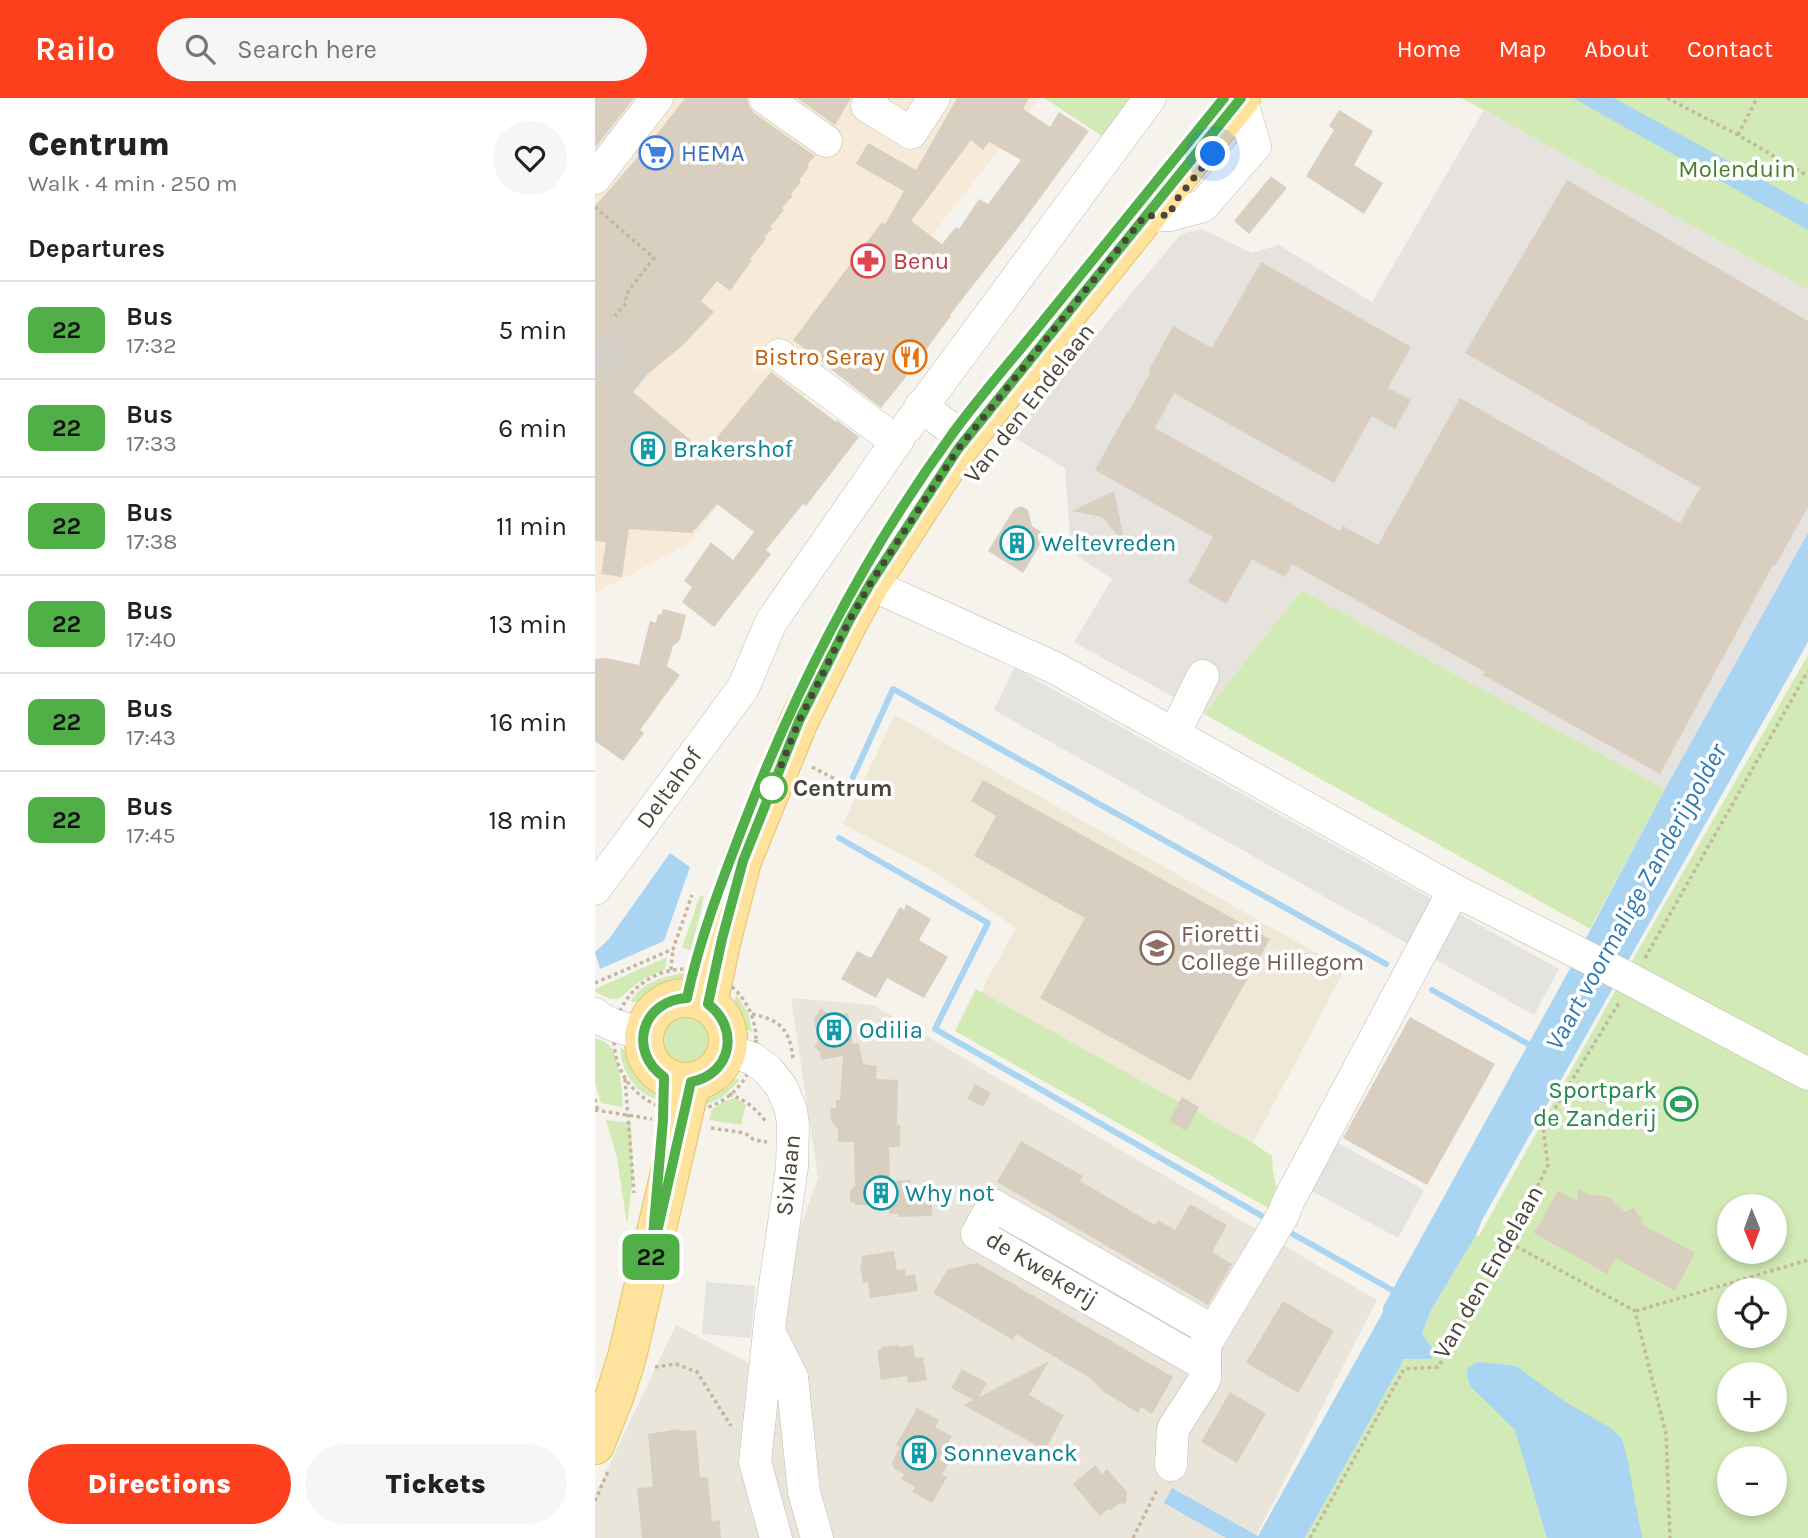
<!DOCTYPE html>
<meta charset="utf-8">
<style>
:root{--surface:#fff;--page:#f6f6f6;--text:#222;--muted:#767676;--line:#e0e0e0;--accent:#fc3f1d}
body{margin:0;font-family:Karla,sans-serif;background:var(--page);color:var(--text);height:100vh;display:flex;flex-direction:column;font-size:26px;white-space:nowrap}
*{box-sizing:border-box;margin:0}
p{font-size:23px;color:var(--muted)}
.icon{flex:none;width:38px;height:38px;fill:none;stroke:currentColor;stroke-width:2;stroke-linecap:round;stroke-linejoin:round}
.map{position:relative;flex:1;overflow:hidden}
.sheet{display:flex;flex-direction:column;background:var(--surface);width:595px}
.sheet>*{flex:none}
.badge{padding:0 14px;border-radius:10px;font-size:24px;line-height:46px}
.needle{width:46px;rotate:179deg}
.controls{position:absolute;left:1122px;top:1096px;display:grid;gap:14px}
.controls a{display:grid;place-items:center;width:70px;height:70px;border-radius:50%;background:var(--surface);box-shadow:0 4px 10px #0003;font-size:35px}
.you{position:absolute;width:35px;height:35px;margin:-18px;border:5px solid #fff;border-radius:50%;background:#1a73e8;box-shadow:0 0 0 10px #1a73e833}
.map>.badge{position:absolute;translate:-50% -50%;box-shadow:0 0 0 4px #fff}
h2{padding:0 28px;font-size:26px;line-height:63px}
.round{display:grid;place-items:center;flex:none;width:74px;height:74px;border-radius:37px;background:var(--page)}
.overview{display:flex;align-items:center;justify-content:space-between;height:119px;padding:0 28px}
h1{font-size:33px;font-weight:800;line-height:52px}
.primary-button{display:flex;gap:14px;margin-top:auto;padding:14px 28px}
.primary-button a{flex:1;height:80px;border-radius:42px;background:var(--accent);color:#fff;font-size:28px;font-weight:800;line-height:80px;text-align:center}
.primary-button a+a{background:var(--page);color:var(--text)}
ul{padding:0;list-style:none}
li{display:flex;align-items:center;gap:21px;height:98px;padding:0 28px;border-top:2px solid var(--line)}
li div{flex:1}
li b{display:block;font-size:26px}
li em{font-style:normal}
li .badge{min-width:77px;font-weight:700;text-align:center}
header{display:flex;align-items:center;gap:42px;box-sizing:border-box;height:98px;padding:0 35px;background:var(--accent);color:#fff}
header strong{font-size:33px}
nav{display:flex;gap:38px;margin-inline-start:auto;font-size:24px}
.search{width:490px;height:63px;background:var(--page);display:flex;align-items:center;gap:18px;box-sizing:border-box;padding:0 24px;border-radius:38px;color:var(--muted);font-size:26px}
main{display:flex;flex:1;min-height:0}
.map>svg:first-child{display:block}
</style>
<header>
<strong>Railo</strong>
<div class="search"><svg class="icon" aria-label="search" viewBox="0 0 24 24"><circle cx="10" cy="10" r="6"/><path d="M15 15l6 6"/></svg>Search here</div>
<nav><a>Home</a><a>Map</a><a>About</a><a>Contact</a></nav>
</header>
<main>
<section class="sheet">
<div class="overview"><div><h1>Centrum</h1><p>Walk · 4 min · 250 m</p></div><a class="round"><svg class="icon" aria-label="heart" viewBox="0 0 24 24"><path d="M12 20l-8-8c-3-5 5-10 8-4 3-6 11-1 8 4z"/></svg></a></div>
<h2>Departures</h2>
<ul>
<li><span class="badge" style="background:#50af46;color:#111">22</span><div><b>Bus</b><p>17:32</p></div><em>5 min</em></li>
<li><span class="badge" style="background:#50af46;color:#111">22</span><div><b>Bus</b><p>17:33</p></div><em>6 min</em></li>
<li><span class="badge" style="background:#50af46;color:#111">22</span><div><b>Bus</b><p>17:38</p></div><em>11 min</em></li>
<li><span class="badge" style="background:#50af46;color:#111">22</span><div><b>Bus</b><p>17:40</p></div><em>13 min</em></li>
<li><span class="badge" style="background:#50af46;color:#111">22</span><div><b>Bus</b><p>17:43</p></div><em>16 min</em></li>
<li><span class="badge" style="background:#50af46;color:#111">22</span><div><b>Bus</b><p>17:45</p></div><em>18 min</em></li>
</ul>
<div class="primary-button"><a>Directions</a><a>Tickets</a></div>
</section>
<div class="map">
<svg width="1213" height="1440" viewBox="0 0 1213 1440">
<rect width="100%" height="100%" fill="#f6f3ec"/>
<polygon fill="#eae5da" points="196,900 278,907 782,1202 660,1440 0,1440 0,1397 81,1227 156,1266 223,1080"/>
<polygon fill="#f7ead8" points="0,0 445,0 93,446 0,495"/>
<polygon fill="#e6e2dd" points="889,12 1213,192 1213,435 1070,691 706,492 609,616 479,544 517,481 476,454 470,370 417,338 586,136 607,131 657,155 684,147 777,204"/>
<polygon fill="#efe8d6" points="300,617 750,871 658,1045 387,895 392,882 421,830 333,770 248,726"/>
<g fill="#d2eab5" fill-rule="evenodd">
<polygon points="449,0 535,0 507,38"/>
<polygon points="866,0 1213,0 1213,192 889,12"/>
<polygon points="706,492 1070,691 995,831 609,616"/>
<path d="M1213 557V1440H710L805 1268 827 1236 835 1214 881 1137 884 1138 1034 868ZM1134 1108H1180V1153H1134ZM1134 1192H1180V1237H1134ZM1134 1276H1180V1321H1134ZM1134 1360H1180V1405H1134Z"/>
<polygon points="105,797 109,799 96,852 87,850"/>
<path d="M72 859 70 871C62 876 52 878 44 884 25 897 26 910 0 893V891Z"/>
<path d="M88 875 90 877C77 895 59 904 37 904L36 903C46 884 68 879 88 875Z"/>
<polygon points="381,891 658,1045 677,1058 678,1074 683,1095 675,1111 360,933"/>
<polygon points="142,897 153,915 157,934 145,929 134,914"/>
<circle cx="91" cy="942" r="25"/>
<path d="M0 940C5 942 11 944 15 948 25 960 27 993 28 1009L6 1005 0 984Z"/>
<path d="M26 950C45 960 58 980 62 1001 41 997 24 970 26 950Z"/>
<polygon points="137,981 143,981 144,983 126,1000 110,1007 113,989"/>
<polygon points="140,1000 151,1007 146,1027 114,1022 117,1011 132,1002"/>
<polygon points="11,1022 36,1025 38,1078 32,1127 22,1060"/>
</g>
<g fill="#e5e3e0">
<polygon points="419,570 964,871 939,917 399,612"/>
<polygon points="741,1044 829,1092 803,1140 715,1092"/>
<polygon points="111,1184 160,1188 156,1240 107,1236"/>
</g>
<g fill="#a9d4f2">
<polygon points="978,0 1019,0 1213,107 1213,132"/>
<polygon points="1213,435 1213,544 887,1122 881,1137 835,1214 827,1236 837,1250 837,1261 809,1261 710,1440 631,1440 569,1405 577,1390 663,1438 788,1214 788,1209 972,876 1070,691"/>
<polygon points="75,755 95,769 69,843 5,871 0,854 14,841"/>
<polygon points="883,1264 921,1268 969,1303 1017,1331 1027,1341 1032,1359 1047,1440 952,1440 920,1332 875,1288 872,1277 873,1270"/>
</g>
<g fill="none" stroke-linecap="round" stroke-linejoin="round">
<g stroke="#a9d4f2" stroke-width="6">
<polyline points="258,679 298,591 791,866"/>
<polyline points="244,740 393,825 340,931 674,1122"/>
<polyline points="837,892 933,946"/>
<polyline points="689,1131 797,1192"/>
</g>
</g>
<g fill="#d8cfc1" fill-rule="evenodd">
<polygon points="0,0 39,0 0,50"/>
<polygon points="90,0 152,0 154,8 159,15 220,58 212,67 214,69 204,82 206,84 196,96 198,98 187,110 189,112 175,129 178,130 169,140 171,141 155,161 157,162 135,193 122,183 106,203 119,214 88,247 53,276 38,294 110,354 176,274 241,324 242,322 264,339 211,408 208,406 171,452 176,456 119,529 87,504 97,489 89,483 116,444 138,462 159,434 122,406 97,435 34,431 27,479 6,476 11,444 0,443 0,108 56,44"/>
<polygon points="202,0 256,0 240,27"/>
<path d="M362 0H434L428 11 455 29 464 14 494 33 429 122 355 217 356 218 307 284 286 310 198 242 287 124 290 126 309 93 261 66 273 45 321 72ZM376 42 388 52 394 44 426 62 393 106 384 101 364 131 361 129 347 146 316 123Z"/>
<polygon points="744,12 778,33 759,67 788,85 769,116 711,78 739,32 734,28"/>
<polygon points="676,78 692,90 654,136 639,123"/>
<polygon points="972,82 1213,223 1213,409 1180,468 1178,467 1065,676 888,577 890,574 697,466 690,479 657,461 631,506 593,484 618,439 500,372 532,314 533,315 555,275 553,274 578,228 617,250 666,164 816,249 793,290 816,302 800,331 777,318 739,385 579,295 560,330 745,433 748,428 783,447 865,300 1085,425 1105,390 870,255"/>
<polygon points="519,393 530,446 507,419 477,413"/>
<polygon points="426,408 433,412 437,428 451,437 428,475 393,453 419,411"/>
<polygon points="68,511 91,517 85,542 78,548 72,568 85,577 45,632 49,635 28,663 0,643 0,561 11,560 44,567 55,523 61,525 63,516 66,517"/>
<polygon points="388,682 675,841 595,983 445,900 490,820 379,758 401,718 376,703"/>
<polygon points="311,806 336,821 324,842 353,859 329,900 292,880 281,900 246,881 262,853 276,860 305,809 309,812"/>
<polygon points="226,910 236,918 253,915 258,946 264,945 268,966 282,968 281,981 303,982 302,1027 305,1027 305,1049 294,1049 295,1083 316,1082 316,1097 325,1097 325,1102 337,1102 337,1118 303,1119 303,1116 294,1116 294,1107 260,1107 260,1105 255,1104 255,1093 260,1088 259,1044 243,1044 243,1031 236,1022 235,1010 241,1010 241,1002 245,1002 248,958 226,962 225,954 219,949 223,943 219,921"/>
<polygon points="815,919 900,966 832,1087 748,1040"/>
<polygon points="380,986 396,995 388,1009 372,1001"/>
<polygon points="587,999 604,1009 591,1033 574,1023"/>
<polygon points="426,1043 488,1078 485,1083 560,1127 563,1122 580,1132 595,1106 632,1127 617,1154 637,1166 613,1207 402,1084"/>
<polygon points="983,1091 995,1097 1008,1098 1015,1100 1030,1114 1039,1110 1043,1117 1048,1120 1045,1125 1100,1155 1080,1193 1021,1160 1012,1176 939,1135 963,1093 982,1103"/>
<polygon points="299,1153 302,1172 310,1171 311,1178 320,1176 323,1193 275,1200 273,1184 268,1185 265,1167 267,1167 266,1158"/>
<polygon points="382,1165 578,1279 557,1316 546,1309 543,1315 509,1294 495,1280 421,1236 418,1242 338,1195 353,1171"/>
<polygon points="688,1203 739,1233 703,1295 651,1265"/>
<polygon points="303,1247 304,1249 318,1247 320,1260 328,1259 332,1282 313,1285 312,1278 286,1282 282,1252 286,1252 286,1249"/>
<polygon points="454,1263 434,1297 469,1317 450,1352 368,1307 378,1302 356,1290 367,1271 392,1285 384,1299"/>
<polygon points="635,1294 671,1315 642,1365 606,1344"/>
<polygon points="322,1310 344,1322 340,1329 357,1338 344,1362 353,1366 347,1377 352,1379 337,1405 317,1394 320,1389 306,1381 309,1376 299,1371 297,1364 305,1349 301,1347"/>
<polygon points="84,1331 85,1333 101,1332 105,1379 113,1379 117,1423 125,1422 126,1440 47,1440 42,1390 58,1389 53,1336"/>
<polygon points="500,1367 507,1376 512,1371 532,1394 531,1406 524,1405 515,1413 513,1411 505,1418 478,1386"/>
</g>
<g fill="none" stroke-linecap="round" stroke-linejoin="round">
<polyline stroke="#d4d0c8" stroke-width="32" stroke-dasharray="32 16" stroke-linecap="butt" points="0,248 45,284"/>
<defs>
<g id="minor">
<polyline points="170,0 231,43"/>
<polyline points="277,0 272,8 316,35 339,0"/>
<polyline points="0,80 62,0"/>
<polyline points="550,118 575,117 608,108 660,48 646,1"/>
<polyline points="184,257 301,343"/>
<polyline points="326,308 359,333"/>
<polyline points="312,329 555,0"/>
<polyline points="275,486 460,570 859,792 1031,879 1213,976"/>
<polyline points="579,636 608,578"/>
<polyline points="0,791 148,590 176,524 304,340"/>
<path d="M0 916C13 928 32 931 49 936"/>
<polyline points="132,951 158,961 173,972 187,990 196,1012 198,1027 197,1069 176,1215 160,1364 181,1440"/>
<polyline points="174,1234 197,1279 209,1394 222,1440"/>
<polyline points="610,1267 382,1136 398,1107 618,1233"/>
<polyline points="576,1367 578,1331 610,1281 610,1247 687,1119 694,1102 859,792"/>
</g>
<g id="major">
<circle cx="91" cy="942" r="42"/>
<polyline points="113,906 127,841 147,763 204,623 254,523 275,486 363,351 646,0"/>
<polyline points="0,1347 20,1297 32,1259 96,984"/>
</g>
</defs>
<use href="#minor" stroke="#c2bbae" stroke-width="33"/>
<use href="#major" stroke="#e6c16a" stroke-width="40"/>
<g stroke="#c4b79f" stroke-width="3.5" stroke-dasharray="3.5 3.5" stroke-linecap="butt">
<polyline points="1072,0 1143,37 1213,78"/>
<polyline points="1143,37 1162,0"/>
<polyline points="0,109 59,160 31,196 31,205 20,218"/>
<polyline points="217,669 271,697"/>
<polyline points="1050,860 1213,573"/>
<circle cx="90" cy="942" r="71"/>
<polyline points="76,872 78,851"/>
<polyline points="0,885 78,851 97,797"/>
<path d="M157 916C185 922 195 931 198 961"/>
<polyline points="30,981 39,1095"/>
<path d="M134 996C150 1002 161 1010 171 1024"/>
<polyline points="0,1001 3,1013"/>
<polyline points="0,1012 57,1021"/>
<polyline points="116,1030 150,1035 159,1042 172,1044"/>
<polyline points="915,1145 1040,1213 1071,1336 1075,1440"/>
<polyline points="1041,1213 1213,1162"/>
<polyline points="60,1269 81,1266 102,1274 136,1328"/>
<polyline points="0,1403 13,1373"/>
<polyline points="538,1440 563,1390"/>
<polyline points="715,1440 809,1271 843,1269 915,1145 953,1067 948,1030 1025,903"/>
</g>
<use href="#minor" stroke="#fff" stroke-width="32"/>
<use href="#major" stroke="#ffe39c" stroke-width="38"/>
</g>
<g fill="none" stroke-linecap="round" stroke-linejoin="round">
<defs>
<path id="line" d="M629 0C568 76 506 151 445 227 416 263 385 298 358 335 268 458 200 591 146 733 125 788 104 843 92 900 47 902 32 953 69 979L68 1022 56 1161 96 984C137 976 145 930 113 906L127 841 148 763 204 623 254 523 275 486 363 351 646 0"/>
</defs>
<use href="#line" stroke="#fff" stroke-width="16"/>
<use href="#line" stroke="#50af46" stroke-width="10"/>
<polyline stroke="#4b4439" stroke-width="7" stroke-dasharray="0 12.6" points="177,690 204,623 254,523 275,486 363,351 550,118 575,117 579,105 618,56"/>
</g>
<defs>
<symbol id="supermarket-ring" viewBox="-11 -11 22 22"><circle r="9.5" fill="#fff" stroke="#3f7fe0" stroke-width="1.5"/><path d="M-6-5.5h2.5l.6 2H6L4.5 2H-2.5L-4.4-4H-6ZM-1.5 3.2a1.3 1.3 0 1 0 .1 0ZM3 3.2a1.3 1.3 0 1 0 .1 0Z" fill="#3f7fe0"/></symbol>
<symbol id="pharmacy-ring" viewBox="-11 -11 22 22"><circle r="9.5" fill="#fff" stroke="#e0444e" stroke-width="1.5"/><path d="M-2-6h4v4h4v4h-4v4h-4v-4h-4v-4h4Z" fill="#e0444e"/></symbol>
<symbol id="restaurant-ring" viewBox="-11 -11 22 22"><circle r="9.5" fill="#fff" stroke="#e8710a" stroke-width="1.5"/><path d="M-5-6h1v4h1v-4h1v4h1v-4h1v5L-1.5 .5V6h-2V.5L-5-1ZM5-6V6H3V1.5H1.5Q1.5-4 5-6Z" fill="#e8710a"/></symbol>
<symbol id="building-ring" viewBox="-11 -11 22 22"><circle r="9.5" fill="#fff" stroke="#0f9aa8" stroke-width="1.5"/><path d="M-4-6H4V6H1V3H-1V6H-4ZM-2.5-4.3h1.7v1.8h-1.7ZM.8-4.3h1.7v1.8H.8ZM-2.5-1h1.7V.8h-1.7ZM.8-1h1.7V.8H.8Z" fill="#0f9aa8"/></symbol>
<symbol id="university-ring" viewBox="-11 -11 22 22"><circle r="9.5" fill="#fff" stroke="#8d6e63" stroke-width="1.5"/><path d="M0-5L7-2L0 1L-7-2ZM-4 1L0 2.5L4 1V4Q0 6-4 4Z" fill="#8d6e63"/></symbol>
<symbol id="stadium-ring" viewBox="-11 -11 22 22"><circle r="9.5" fill="#fff" stroke="#2e9e5b" stroke-width="1.5"/><path d="M0-5a6.5 5 0 1 0 0 10a6.5 5 0 1 0 0-10ZM-3.5-1.8h7v3.6h-7Z" fill="#2e9e5b"/></symbol>
</defs>
<g fill-rule="evenodd">
<use href="#supermarket-ring" x="42" y="36" width="38" height="38"/>
<use href="#pharmacy-ring" x="254" y="144" width="38" height="38"/>
<use href="#restaurant-ring" x="296" y="240" width="38" height="38"/>
<use href="#building-ring" x="34" y="332" width="38" height="38"/>
<use href="#building-ring" x="403" y="426" width="38" height="38"/>
<use href="#university-ring" x="543" y="831" width="38" height="38"/>
<use href="#building-ring" x="220" y="913" width="38" height="38"/>
<use href="#stadium-ring" x="1067" y="987" width="38" height="38"/>
<use href="#building-ring" x="267" y="1076" width="38" height="38"/>
<use href="#building-ring" x="305" y="1336" width="38" height="38"/>
</g>
<circle fill="#fff" stroke="#50af46" stroke-width="3.5" cx="177" cy="690" r="14"/>
<g text-anchor="middle" dominant-baseline="central" stroke-width="7" stroke-linejoin="round" paint-order="stroke">
<g font-size="24" fill="#366cbe" stroke="#fff" text-anchor="start">
<text x="86" y="55">HEMA</text>
</g>
<g font-size="24" fill="#4a7f2a" stroke="#fff">
<text x="1142" y="71">Molenduin</text>
</g>
<g font-size="24" fill="#be3a42" stroke="#fff" text-anchor="start">
<text x="298" y="163">Benu</text>
</g>
<g font-size="24" fill="#c56008" stroke="#fff" text-anchor="end">
<text x="290" y="259">Bistro Seray</text>
</g>
<g font-size="24" fill="#4b4439" stroke="#fff">
<text transform="translate(434 305) rotate(-52)">Van den Endelaan</text>
<text transform="translate(74 690) rotate(-54)">Deltahof</text>
<text transform="translate(193 1077) rotate(-84)">Sixlaan</text>
<text transform="translate(447 1171) rotate(31)">de Kwekerij</text>
<text transform="translate(893 1174) rotate(-60)">Van den Endelaan</text>
</g>
<g font-size="24" fill="#0d838f" stroke="#fff" text-anchor="start">
<text x="78" y="351">Brakershof</text>
<text x="446" y="445">Weltevreden</text>
<text x="264" y="932">Odilia</text>
<text x="310" y="1095">Why not</text>
<text x="348" y="1355">Sonnevanck</text>
</g>
<g font-size="24" font-weight="bold" fill="#4b4439" stroke="#fff" text-anchor="start">
<text x="198" y="690">Centrum</text>
</g>
<g font-size="24" fill="#785e54" stroke="#fff" text-anchor="start">
<text x="586" y="836">Fioretti<tspan x="586" dy="28">College Hillegom</tspan></text>
</g>
<g font-size="24" fill="#27864d" stroke="#fff" text-anchor="end">
<text x="1062" y="992">Sportpark<tspan x="1062" dy="28">de Zanderij</tspan></text>
</g>
<g font-size="26" font-style="italic" fill="#2e7ab2" stroke="#fff">
<text transform="translate(1041 799) rotate(-61)">Vaart voormalige Zanderijpolder</text>
</g>
</g>
</svg>
<div class="controls">
<a><svg class="needle" viewBox="-14 -14 28 28"><path d="M0-13l5 13h-10z" fill="#e53935"/><path d="M0 13l5-13h-10z" fill="#767676"/></svg></a>
<a><svg class="icon" aria-label="locate" viewBox="0 0 24 24"><circle cx="12" cy="12" r="6"/><path d="M12 2v4M12 18v4M2 12h4M18 12h4"/></svg></a>
<a>+</a>
<a>−</a>
</div>
<div class="you" style="left:618px;top:56px"></div>
<b class="badge" style="left:56px;top:1159px;background:#50af46;color:#111">22</b>
</div>
</main>
